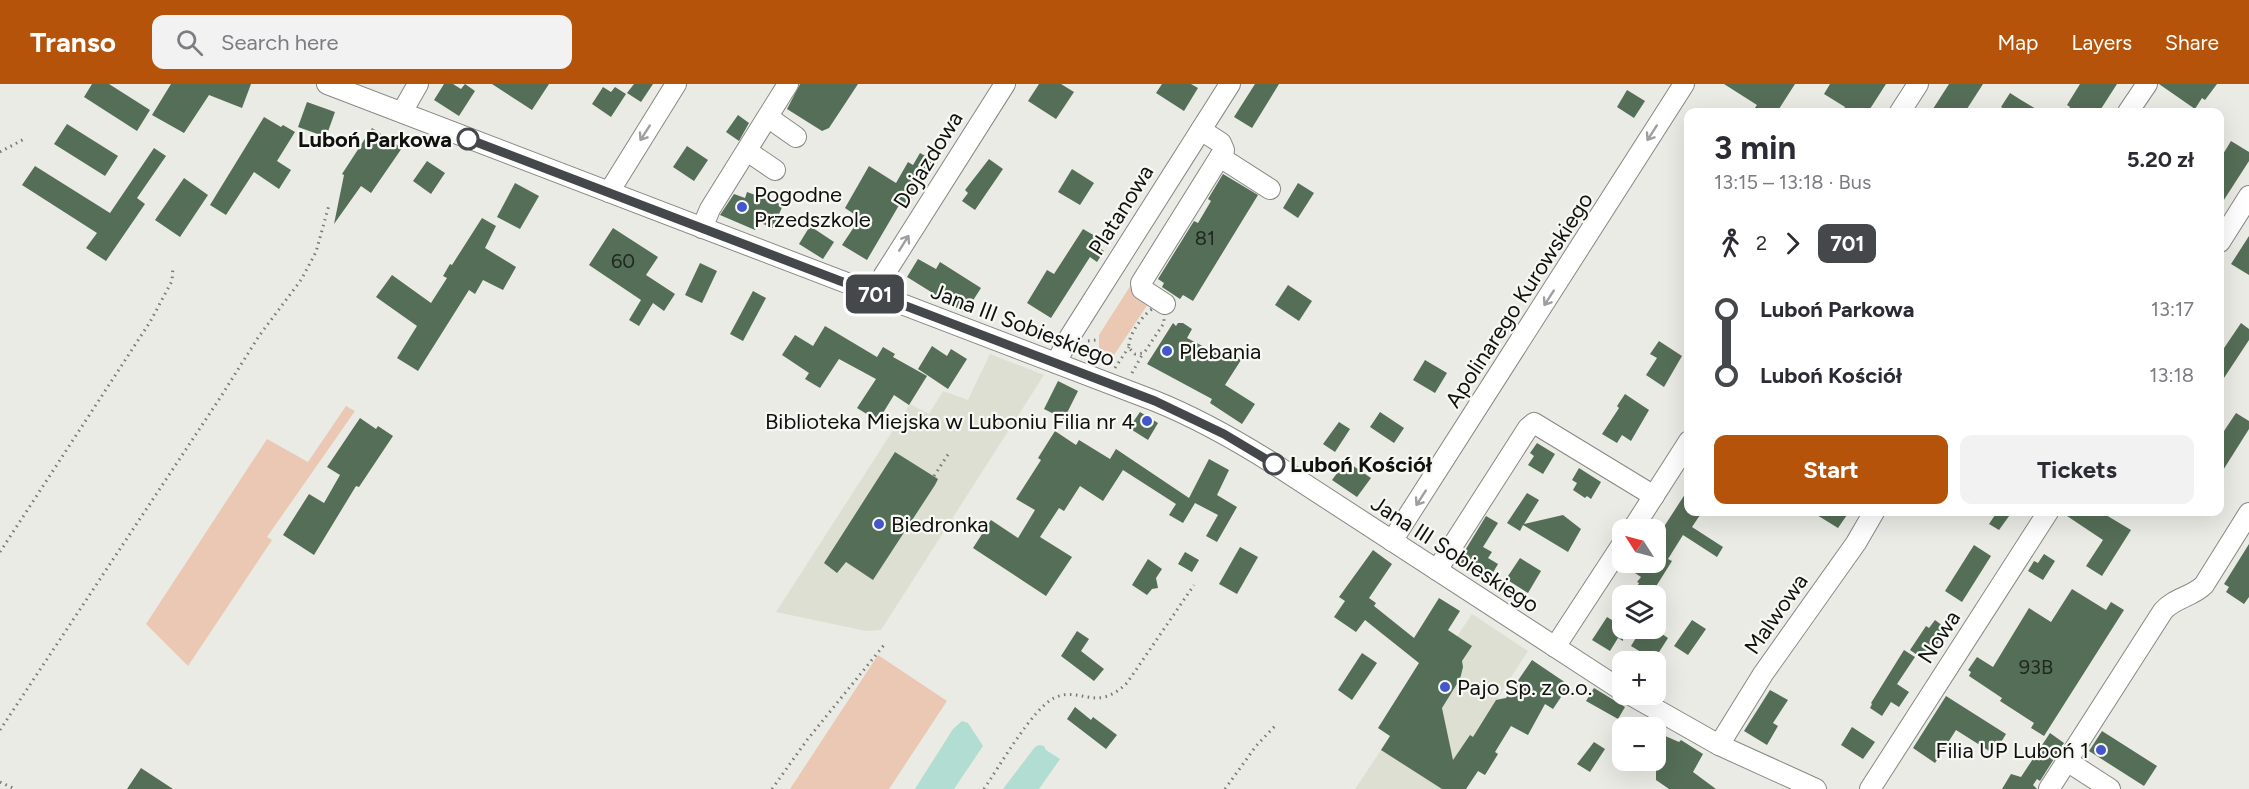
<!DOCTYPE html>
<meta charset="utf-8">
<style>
:root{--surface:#fff;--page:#f2f2f3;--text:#2b2b33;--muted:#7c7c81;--accent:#b45309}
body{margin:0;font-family:Figtree,sans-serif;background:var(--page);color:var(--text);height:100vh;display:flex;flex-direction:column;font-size:22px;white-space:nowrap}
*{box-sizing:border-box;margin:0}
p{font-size:20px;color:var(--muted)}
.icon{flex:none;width:33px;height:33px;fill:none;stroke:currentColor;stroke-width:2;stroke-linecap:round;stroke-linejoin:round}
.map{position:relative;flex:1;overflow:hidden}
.panel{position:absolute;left:1684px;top:24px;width:540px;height:408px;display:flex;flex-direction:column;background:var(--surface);border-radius:12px;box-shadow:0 6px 24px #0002}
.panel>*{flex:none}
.badge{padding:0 12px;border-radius:9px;font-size:21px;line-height:39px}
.needle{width:39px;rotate:306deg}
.tools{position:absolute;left:1612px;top:435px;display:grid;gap:12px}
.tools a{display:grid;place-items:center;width:54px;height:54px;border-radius:12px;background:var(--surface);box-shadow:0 6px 24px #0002;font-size:30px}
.map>.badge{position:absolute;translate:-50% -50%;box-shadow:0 0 0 3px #fff}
.legs{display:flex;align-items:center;gap:9px;height:66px;padding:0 30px;font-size:20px}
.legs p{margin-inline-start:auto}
.headline{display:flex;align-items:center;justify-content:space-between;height:102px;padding:0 30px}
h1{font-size:33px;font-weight:700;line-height:45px}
.action{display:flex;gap:12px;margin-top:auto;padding:12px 30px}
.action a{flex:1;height:69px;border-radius:12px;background:var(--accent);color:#fff;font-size:24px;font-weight:700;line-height:69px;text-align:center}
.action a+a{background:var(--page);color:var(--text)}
ul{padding:0 30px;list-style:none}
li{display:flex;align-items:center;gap:21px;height:66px;font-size:22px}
li i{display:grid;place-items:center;width:9px;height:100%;margin:0 8px;background:currentColor}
li i::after{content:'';width:15px;height:15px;margin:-8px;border:4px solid;border-radius:50%;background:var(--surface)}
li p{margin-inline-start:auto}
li:first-child i{background:linear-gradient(#0000 50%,currentColor 0)}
li:last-child i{background:linear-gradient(currentColor 50%,#0000 0)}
header{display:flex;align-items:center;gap:36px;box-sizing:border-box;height:84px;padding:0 30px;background:var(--accent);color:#fff}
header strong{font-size:28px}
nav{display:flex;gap:33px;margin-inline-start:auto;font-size:21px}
.search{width:420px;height:54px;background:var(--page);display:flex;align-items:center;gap:15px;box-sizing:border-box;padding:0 21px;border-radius:12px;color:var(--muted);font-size:22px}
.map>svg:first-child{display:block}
</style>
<header>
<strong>Transo</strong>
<div class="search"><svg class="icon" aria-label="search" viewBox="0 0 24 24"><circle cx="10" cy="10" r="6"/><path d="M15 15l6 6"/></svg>Search here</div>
<nav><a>Map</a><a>Layers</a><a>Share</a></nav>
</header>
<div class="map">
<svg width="2249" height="705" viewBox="0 0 2249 705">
<rect width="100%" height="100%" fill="#eaebe5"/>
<g fill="#dcdfd2">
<polygon points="990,270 1044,291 881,546 866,547 776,528 910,320 929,330 943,307 968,316"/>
<polygon points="1472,530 1528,567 1497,615 1504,614 1521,626 1495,668 1498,670 1485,691 1478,687 1466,705 1355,705"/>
</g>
<g fill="#eac8b4">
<polygon points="1166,146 1167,148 1132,204 1147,214 1148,220 1114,271 1099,264 1099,251"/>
<polygon points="346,322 355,327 267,453 272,456 188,582 146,540 267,355 308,378"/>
<polygon points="878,571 947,617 889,705 790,705"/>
</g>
<g fill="#b2ddd2">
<polygon points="962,637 968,639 983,662 954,705 915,705 953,645"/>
<polygon points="1039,661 1044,662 1046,666 1060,675 1039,705 1003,705 1035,663"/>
</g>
<g fill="#556e57">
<polygon points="92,0 109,0 150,26 137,47 84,13"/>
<polygon points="171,0 251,0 242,24 209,11 184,49 152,31"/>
<polygon points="444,0 453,0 461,5 465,0 475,7 459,32 434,16"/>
<polygon points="492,0 549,0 532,26"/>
<polygon points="634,0 653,0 641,18 627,9"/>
<polygon points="800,0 858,0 829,44 822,47 787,25"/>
<polygon points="1039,0 1061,0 1074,8 1056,35 1028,17"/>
<polygon points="1162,0 1191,0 1198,4 1184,27 1156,9"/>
<polygon points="1255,0 1279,0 1252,44 1234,33"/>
<polygon points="1724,0 1795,0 1777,28 1752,28 1757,21"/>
<polygon points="1830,0 1886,0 1868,28 1842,28 1845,23 1824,10"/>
<polygon points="1949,0 1983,0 1965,28 1931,28"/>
<polygon points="2080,0 2117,0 2099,28 2067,28 2070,23 2067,21"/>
<polygon points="2159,0 2217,0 2205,16 2202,14 2195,25"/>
<polygon points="603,3 611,8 615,3 626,10 611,33 592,20"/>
<polygon points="1627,6 1645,17 1634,34 1617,23"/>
<polygon points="2010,9 2021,16 2041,28 2009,28 2001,23"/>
<polygon points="307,18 335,28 326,53 298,43"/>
<polygon points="738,31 749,39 739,57 726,48"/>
<polygon points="264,33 281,43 283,41 295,48 277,77 291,86 279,105 254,88 226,131 210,121"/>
<polygon points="67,40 118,72 105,92 54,60"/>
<polygon points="372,44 402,64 371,109 361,102 334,140 344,91 342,90"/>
<polygon points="2231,57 2249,68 2249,77 2220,122 2220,75"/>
<polygon points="687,62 708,76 694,97 673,83"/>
<polygon points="154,64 166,72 137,114 145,120 106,177 86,164 97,149 22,101 35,82 110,129"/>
<polygon points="920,69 934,77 907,122 902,119 898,123 867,176 842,161 860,134 845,124 869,82 896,99 908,78 913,81"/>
<polygon points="989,75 1003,85 975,126 962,117 968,109 965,106"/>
<polygon points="427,77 445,89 431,110 413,97"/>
<polygon points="1072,85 1094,99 1080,121 1058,108"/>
<polygon points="1223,90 1258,111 1193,217 1183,211 1180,215 1162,203 1164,199 1158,195 1194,137 1198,139 1211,117 1208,115"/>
<polygon points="184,94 208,111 180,153 155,136"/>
<polygon points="515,99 539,112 520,145 497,133"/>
<polygon points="1298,99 1314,109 1298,134 1283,124"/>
<polygon points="747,108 783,121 773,144 758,138 755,146 720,131 734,110 745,114"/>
<polygon points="482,134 496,142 485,164 516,183 503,206 483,196 475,210 469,206 418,287 397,274 417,242 376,213 392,191 431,219 447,194 443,192 450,180 452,181"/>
<polygon points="810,142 834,158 823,175 799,160"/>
<polygon points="613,144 658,173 646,191 675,210 664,227 653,219 639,242 629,236 641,216 589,181"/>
<polygon points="1083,145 1102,156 1097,162 1104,167 1097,178 1090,173 1051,234 1027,219 1047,186 1054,190"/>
<polygon points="2249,152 2249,191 2231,180"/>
<polygon points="918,175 936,185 940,178 981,204 965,229 907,193"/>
<polygon points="700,179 717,187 702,219 685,211"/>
<polygon points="1288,201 1312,217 1299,237 1275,221"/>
<polygon points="753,207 766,214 743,257 730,250"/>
<polygon points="1173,239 1176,242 1178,239 1183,239 1192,245 1187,254 1220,271 1224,265 1241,276 1225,301 1255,320 1242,340 1210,319 1212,315 1147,280"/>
<polygon points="2241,239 2249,245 2249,256 2220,300 2220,270"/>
<polygon points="825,242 877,273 883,263 895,270 893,273 927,292 909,321 894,311 878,337 857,324 876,295 839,275 820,304 805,295 809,289 782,271 795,251 813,262"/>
<polygon points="1659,257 1682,272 1664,303 1646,291 1657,274 1650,270"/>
<polygon points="932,262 947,272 951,265 967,275 948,305 918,285"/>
<polygon points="1425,276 1447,289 1435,309 1413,296"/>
<polygon points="1058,297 1078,307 1064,335 1044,325"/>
<polygon points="1625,310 1649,326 1631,357 1622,351 1617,359 1602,350 1619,324 1617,322"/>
<polygon points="1140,328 1158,339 1148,356 1129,344"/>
<polygon points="1380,328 1404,344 1394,359 1370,343"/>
<polygon points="2236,329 2249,337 2249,345 2220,391 2220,353"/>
<polygon points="360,334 376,345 378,342 393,352 359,403 356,402 314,471 283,451 309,410 324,419 340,391 327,383"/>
<polygon points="1339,338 1350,345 1335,368 1323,360"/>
<polygon points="1055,347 1076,361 1079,356 1110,375 1116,365 1189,414 1209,375 1229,386 1217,411 1237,423 1217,458 1206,452 1218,431 1195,419 1183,439 1169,431 1176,420 1123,386 1103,417 1080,402 1064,427 1059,424 1040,453 1072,473 1046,512 973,464 991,436 1018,454 1035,426 1016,415 1041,376 1038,374"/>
<polygon points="1537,359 1555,370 1543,390 1528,381 1534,372 1530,369"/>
<polygon points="895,368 938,395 935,401 873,496 846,478 837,489 824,479"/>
<polygon points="1346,377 1371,394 1357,413 1332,396"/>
<polygon points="1579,384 1601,398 1591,415 1587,412 1585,414 1573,406 1577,399 1572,396"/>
<polygon points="1689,404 1689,428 1702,428 1692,443 1723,463 1717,473 1683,451 1668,475 1672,477 1650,512 1632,512 1639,499 1637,498 1641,493 1635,489 1641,478 1656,478 1656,455"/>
<polygon points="1527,409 1539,416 1524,440 1563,431 1581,445 1568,468 1523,441 1520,447 1507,439"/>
<polygon points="1812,428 1849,428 1838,444"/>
<polygon points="1997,428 2012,428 1999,446 1989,440"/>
<polygon points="2061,428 2101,428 2131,446 2102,492 2086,482 2103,456"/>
<polygon points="1486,432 1498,439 1483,463 1492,468 1488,474 1498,480 1488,497 1458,478"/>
<polygon points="2249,460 2249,513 2244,520 2226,508 2229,503 2224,500"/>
<polygon points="1974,461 1991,472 1962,518 1945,507"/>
<polygon points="1240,463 1258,473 1237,510 1219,500"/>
<polygon points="1373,466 1392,480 1369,514 1376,519 1374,522 1414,554 1439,514 1460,527 1448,546 1472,562 1462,577 1463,583 1460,595 1442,624 1453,676 1470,651 1473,653 1496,616 1506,614 1532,576 1569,601 1553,625 1545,620 1528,651 1511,642 1495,668 1498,670 1485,691 1478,687 1466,705 1442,705 1381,666 1390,652 1378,644 1419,579 1365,536 1356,548 1334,533 1345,517 1339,513"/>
<polygon points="1185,468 1199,476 1192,488 1178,480"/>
<polygon points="2044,470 2055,477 2043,496 2028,487 2034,477 2038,479"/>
<polygon points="1520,474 1541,487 1528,509 1506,495"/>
<polygon points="1148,475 1162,485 1156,494 1158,504 1152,505 1147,511 1132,501"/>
<polygon points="2072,505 2106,526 2111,518 2124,526 2044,652 2031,644 2034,639 2000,617 2002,614 1969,592 1971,588 1968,586 1977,573 1993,583 2029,524 2051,538"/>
<polygon points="1623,525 1623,557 1618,554 1610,567 1592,556 1607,533 1615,538"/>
<polygon points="1692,536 1706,545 1688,571 1674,562"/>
<polygon points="1935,536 1947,545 1926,577 1910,566 1926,542 1929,544"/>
<polygon points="1642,544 1653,544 1668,554 1654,576 1631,562"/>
<polygon points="1077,547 1089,555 1081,567 1104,585 1094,597 1061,572"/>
<polygon points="1904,566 1915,573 1897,600 1909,608 1899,623 1891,618 1882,632 1870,624 1872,620 1871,619"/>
<polygon points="1362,569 1377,579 1352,616 1338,606"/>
<polygon points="1594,604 1625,623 1618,635 1586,617"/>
<polygon points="1770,606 1788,616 1773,639 1778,642 1767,661 1744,647"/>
<polygon points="1946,612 2006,650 1994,670 1956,646 1935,679 1913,664"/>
<polygon points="1075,623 1091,636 1093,633 1117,651 1106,665 1067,635"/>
<polygon points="1852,643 1875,658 1863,675 1841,661"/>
<polygon points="2102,647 2157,682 2144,702 2089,667"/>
<polygon points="1656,648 1679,658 1681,656 1703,670 1693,688 1716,705 1669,705 1656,696"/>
<polygon points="2050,649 2064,659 2040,697 2037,695 2033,701 2037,705 2002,705 2011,690 2021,693"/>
<polygon points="1594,658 1605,665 1590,688 1577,680"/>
<polygon points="141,684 173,705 127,705"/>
</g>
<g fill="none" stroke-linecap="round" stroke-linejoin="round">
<defs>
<g id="minor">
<path d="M327 0 1155 317C1197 334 1236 356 1274 380L1623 607"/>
<polyline points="402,28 418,0"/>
<polyline points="1900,28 1918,0"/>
<polyline points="2128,28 2147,0"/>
<polyline points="769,34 796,53"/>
<polyline points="747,67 775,86"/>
<polyline points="1220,73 1270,105"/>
<polyline points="609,108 676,0"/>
<polyline points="702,144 710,125 788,0"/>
<polyline points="2220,158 2249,112"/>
<polyline points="876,210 884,191 1005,0"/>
<polyline points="1165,220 1142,205 1141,199 1224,66 1221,59 1201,46"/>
<polyline points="1056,279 1069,254 1230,0"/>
<polyline points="1632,446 1689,357"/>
<polyline points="1392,457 1684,0"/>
<polyline points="1437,486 1528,344 1534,339 1654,412"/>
<polyline points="1555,563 1623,459"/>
<polyline points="1629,610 1719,661 1816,705"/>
<polyline points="1719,661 1763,590 1856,459 1874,428"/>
<polyline points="2067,677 2110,705"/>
<polyline points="1870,705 2048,428"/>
<path d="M2049 705 2163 527C2174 514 2192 513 2204 501L2249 429"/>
</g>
</defs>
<use href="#minor" stroke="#878883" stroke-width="22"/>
<g stroke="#787975" stroke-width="3" stroke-dasharray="1.5 4.5" stroke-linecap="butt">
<polyline points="0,68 26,54"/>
<path d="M1154 224 1160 225 1164 229V239L1144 269 1135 270 1129 264C1127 252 1144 229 1154 224Z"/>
<polyline points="1088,257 1096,256"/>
<polyline points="1115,284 1129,263"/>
<polyline points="1132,289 1142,271"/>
<polyline points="934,392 949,369"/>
<polyline points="0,468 150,238 172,197 173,183"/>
<polyline points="0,646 220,314 259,252 301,196 316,168 329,121"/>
<polyline points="0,698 15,705"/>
<polyline points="772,705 807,656 884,561"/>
<path d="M984 705C999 683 1033 624 1054 614 1081 601 1095 630 1127 599L1194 501"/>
<polyline points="1225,705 1256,662 1275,642"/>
</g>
<use href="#minor" stroke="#fff" stroke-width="20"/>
</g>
<defs><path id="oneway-shaft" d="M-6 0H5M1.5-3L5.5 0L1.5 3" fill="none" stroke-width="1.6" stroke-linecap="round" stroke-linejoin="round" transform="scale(1.5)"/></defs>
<g stroke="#9f9f9f">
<use href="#oneway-shaft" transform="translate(645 49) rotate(123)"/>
<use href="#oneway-shaft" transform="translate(1652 49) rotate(123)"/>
<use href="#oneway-shaft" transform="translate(904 159) rotate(-58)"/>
<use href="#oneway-shaft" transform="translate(1549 214) rotate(123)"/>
<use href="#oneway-shaft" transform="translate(1421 414) rotate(123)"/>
</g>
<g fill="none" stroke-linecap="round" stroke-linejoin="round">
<defs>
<polyline id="line-1" points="468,55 1155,317 1224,350 1274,380"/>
</defs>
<use href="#line-1" stroke="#fff" stroke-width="14"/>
<use href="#line-1" stroke="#45484a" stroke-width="9"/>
</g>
<g fill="#fff" stroke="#45484a" stroke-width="3">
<circle cx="468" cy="55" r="10"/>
<circle cx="1274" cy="380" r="10"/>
</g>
<g fill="#4356ca" stroke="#f7f8f3" stroke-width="2">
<circle cx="742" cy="123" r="6"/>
<circle cx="1167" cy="267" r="6"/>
<circle cx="1147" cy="337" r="6"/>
<circle cx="879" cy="440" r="6"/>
<circle cx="1445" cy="603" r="6"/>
<circle cx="2101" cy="666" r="6"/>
</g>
<g text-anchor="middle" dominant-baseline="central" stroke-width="4.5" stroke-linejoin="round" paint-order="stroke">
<g font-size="20" fill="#212820">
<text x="1205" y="154">81</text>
<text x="623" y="177">60</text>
<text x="2036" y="583">93B</text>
</g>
<g font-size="22" font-weight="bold" fill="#10100e" stroke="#f7f8f3" text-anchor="end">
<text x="452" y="55">Luboń Parkowa</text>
<text x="1290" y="380" text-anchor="start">Luboń Kościół</text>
</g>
<g font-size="22" fill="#10100e" stroke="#f7f8f3">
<text transform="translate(928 76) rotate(-58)">Dojazdowa</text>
<text transform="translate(1121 126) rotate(-58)">Platanowa</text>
<text transform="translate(1519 216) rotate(-57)">Apolinarego Kurowskiego</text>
<text transform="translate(1023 241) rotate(21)">Jana III Sobieskiego</text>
<text transform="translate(1455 470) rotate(33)">Jana III Sobieskiego</text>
<text transform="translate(1776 530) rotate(-55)">Malwowa</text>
<text transform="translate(1939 553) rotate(-57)">Nowa</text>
</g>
<g font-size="22" fill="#10100e" stroke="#f7f8f3" text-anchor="start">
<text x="754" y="110">Pogodne<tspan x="754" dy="25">Przedszkole</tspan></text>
<text x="1179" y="267">Plebania</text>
<text x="1135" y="337" text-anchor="end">Biblioteka Miejska w Luboniu Filia nr 4</text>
<text x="891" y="440">Biedronka</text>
<text x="1457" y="603">Pajo Sp. z o.o.</text>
<text x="2089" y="666" text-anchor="end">Filia UP Luboń 1</text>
</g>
</g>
</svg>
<div class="tools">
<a><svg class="needle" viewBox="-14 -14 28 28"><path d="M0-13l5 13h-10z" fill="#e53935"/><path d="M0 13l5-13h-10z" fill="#7c7c81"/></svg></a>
<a><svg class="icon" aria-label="layers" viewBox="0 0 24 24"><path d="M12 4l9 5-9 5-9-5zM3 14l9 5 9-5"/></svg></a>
<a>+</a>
<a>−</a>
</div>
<b class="badge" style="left:875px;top:210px;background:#45484a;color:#fff">701</b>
<section class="panel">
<div class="headline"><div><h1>3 min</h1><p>13:15 – 13:18 · Bus</p></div><b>5.20 zł</b></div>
<div class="legs"><svg class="icon" aria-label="walk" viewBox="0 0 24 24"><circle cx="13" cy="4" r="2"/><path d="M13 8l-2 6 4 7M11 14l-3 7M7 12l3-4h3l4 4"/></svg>2<svg class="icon" aria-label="forward" viewBox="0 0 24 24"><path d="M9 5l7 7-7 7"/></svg><b class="badge" style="background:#45484a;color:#fff">701</b></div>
<ul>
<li><i style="color:#45484a"></i><b>Luboń Parkowa</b><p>13:17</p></li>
<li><i style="color:#45484a"></i><b>Luboń Kościół</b><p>13:18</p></li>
</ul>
<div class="action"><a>Start</a><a>Tickets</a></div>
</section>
</div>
